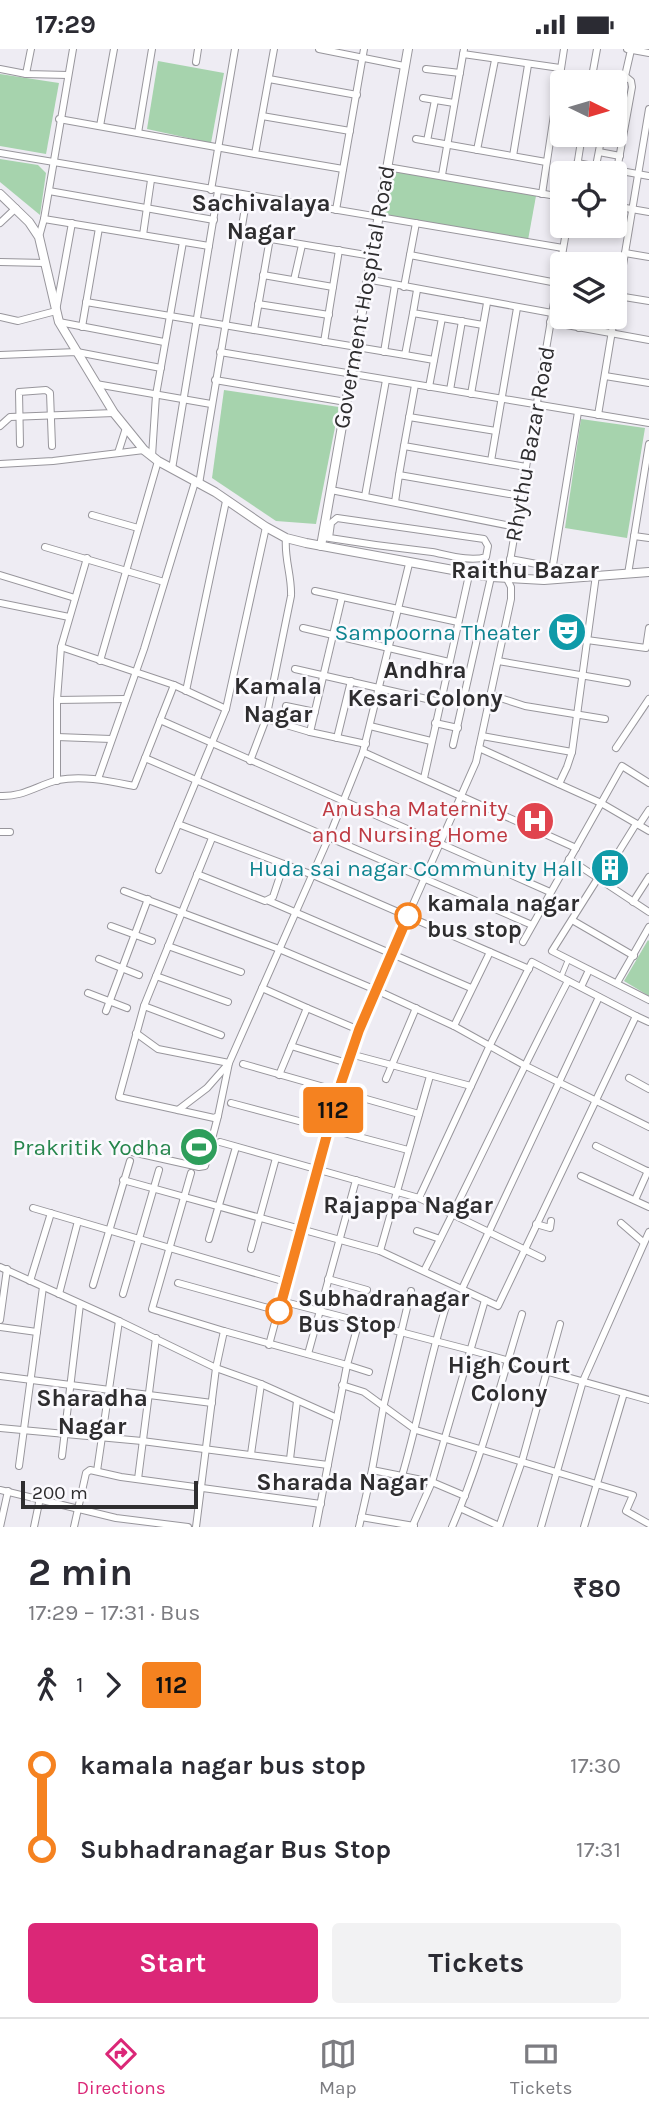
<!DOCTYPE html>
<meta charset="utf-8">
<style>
:root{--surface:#fff;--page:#f2f2f3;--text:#2b2b33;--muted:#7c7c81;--line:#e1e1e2;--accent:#db2777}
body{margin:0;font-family:Karla,sans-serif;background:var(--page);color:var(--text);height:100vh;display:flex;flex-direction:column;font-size:26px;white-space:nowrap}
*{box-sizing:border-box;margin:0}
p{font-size:23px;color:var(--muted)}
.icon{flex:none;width:38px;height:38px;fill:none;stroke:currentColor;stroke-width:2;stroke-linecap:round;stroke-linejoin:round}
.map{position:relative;height:1478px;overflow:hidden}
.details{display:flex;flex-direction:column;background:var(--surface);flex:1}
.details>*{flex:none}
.badge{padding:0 14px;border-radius:5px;font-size:24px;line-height:46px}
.needle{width:46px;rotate:95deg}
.buttons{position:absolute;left:550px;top:21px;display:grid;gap:14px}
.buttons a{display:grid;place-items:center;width:77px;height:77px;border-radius:7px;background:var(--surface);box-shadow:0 4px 10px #0003;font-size:35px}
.scale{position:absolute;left:21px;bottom:18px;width:177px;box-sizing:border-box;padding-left:7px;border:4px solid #2e2d2f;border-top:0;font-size:19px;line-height:24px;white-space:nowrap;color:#2e2d2f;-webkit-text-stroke:5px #fbfafe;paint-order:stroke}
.map>.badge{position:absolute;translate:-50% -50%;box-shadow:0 0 0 4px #fff}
.legs{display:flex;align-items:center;gap:10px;height:77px;padding:0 28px;font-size:23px}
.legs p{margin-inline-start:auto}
.head{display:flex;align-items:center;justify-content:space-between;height:119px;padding:0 28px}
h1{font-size:38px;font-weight:700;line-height:52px}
.cta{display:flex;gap:14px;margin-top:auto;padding:14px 28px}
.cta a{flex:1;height:80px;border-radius:7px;background:var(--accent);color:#fff;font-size:28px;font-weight:700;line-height:80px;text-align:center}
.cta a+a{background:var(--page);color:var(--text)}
ul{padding:0 28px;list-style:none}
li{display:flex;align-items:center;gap:24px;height:84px;font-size:26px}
li i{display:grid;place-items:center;width:10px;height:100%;margin:0 9px;background:currentColor}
li i::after{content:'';width:18px;height:18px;margin:-9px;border:5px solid;border-radius:50%;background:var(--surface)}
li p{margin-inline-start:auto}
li:first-child i{background:linear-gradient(#0000 50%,currentColor 0)}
li:last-child i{background:linear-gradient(currentColor 50%,#0000 0)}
.status{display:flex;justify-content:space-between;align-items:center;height:49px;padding:0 35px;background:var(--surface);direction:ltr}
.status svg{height:19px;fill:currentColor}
.tab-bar{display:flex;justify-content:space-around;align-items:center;height:98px;border-top:2px solid var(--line);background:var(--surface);font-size:19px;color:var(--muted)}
.tab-bar a{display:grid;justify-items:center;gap:4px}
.tab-bar .active{color:var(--accent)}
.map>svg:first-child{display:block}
</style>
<div class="status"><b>17:29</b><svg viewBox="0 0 49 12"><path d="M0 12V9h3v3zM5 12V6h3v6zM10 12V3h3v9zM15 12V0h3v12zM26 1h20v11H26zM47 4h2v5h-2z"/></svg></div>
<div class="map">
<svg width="649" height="1478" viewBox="0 0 649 1478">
<rect width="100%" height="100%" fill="#eeecf3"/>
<g fill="#a6d3ad">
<polygon points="158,12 224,24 211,94 147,80"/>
<polygon points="0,25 59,34 46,105 0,97"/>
<polygon points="0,110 38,116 46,124 40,166 0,133"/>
<polygon points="393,121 536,147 528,191 385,167"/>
<polygon points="224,341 339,358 316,475 276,472 212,429"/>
<polygon points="581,370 645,379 627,489 565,479"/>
<polygon points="648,891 649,892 649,947 624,932"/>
</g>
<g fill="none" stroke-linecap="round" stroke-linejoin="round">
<defs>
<polyline id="pedestrian" points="561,928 568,911"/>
<g id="minor">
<polyline points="31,0 26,25 68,26"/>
<polyline points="274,0 255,105 343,120"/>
<polyline points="319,0 404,17"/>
<polyline points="627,0 649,4"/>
<polyline points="463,5 560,19"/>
<polyline points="196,13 198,0"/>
<polyline points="0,20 26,25"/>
<polyline points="426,20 460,24"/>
<polyline points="269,30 357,46"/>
<polyline points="591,33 597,0"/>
<polyline points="612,33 614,26 625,27 631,1"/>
<polyline points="423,49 454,54"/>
<polyline points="262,67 350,82"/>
<polyline points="59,70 255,105"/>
<polyline points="100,77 114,0"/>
<polyline points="138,84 152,0"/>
<polyline points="416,90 546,113"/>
<polyline points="427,92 435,51"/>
<polyline points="477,101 495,11"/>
<polyline points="599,103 620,107"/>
<polyline points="0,104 563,199"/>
<polyline points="513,107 528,16"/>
<polyline points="577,114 649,127"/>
<polyline points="596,117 602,86"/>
<polyline points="387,118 562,148"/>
<polyline points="617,121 632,38 631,32 625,27"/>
<polyline points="576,124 582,86"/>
<polyline points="442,126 464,0"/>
<polyline points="211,141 235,0"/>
<polyline points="49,142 214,171"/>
<polyline points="542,145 564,0"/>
<polyline points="614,157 649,163"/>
<polyline points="336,161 364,0"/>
<polyline points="44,170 209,197"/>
<polyline points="0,174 16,159"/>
<polyline points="241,185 372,207"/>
<polyline points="143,186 151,131"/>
<polyline points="39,188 44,170 73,0"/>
<polyline points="270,189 254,281 405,306 413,264"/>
<polyline points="625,204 649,208"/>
<polyline points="410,206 416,174"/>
<polyline points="0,213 45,214"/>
<polyline points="263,226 333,238"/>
<polyline points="366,230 552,264"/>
<polyline points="294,231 302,196"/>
<polyline points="404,238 410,206 557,234"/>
<polyline points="417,241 413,264 483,276"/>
<polyline points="618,247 649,252"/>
<polyline points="86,253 254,281"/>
<polyline points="258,255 329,266"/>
<polyline points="0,268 18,272 56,262 72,174"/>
<polyline points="59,273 164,293"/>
<polyline points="550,273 649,291"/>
<polyline points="82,278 99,179"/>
<polyline points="579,279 580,268"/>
<polyline points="324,293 339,201"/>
<polyline points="220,303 649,374"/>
<polyline points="384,303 395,236"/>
<polyline points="0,306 77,303 161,319"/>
<polyline points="405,306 434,311"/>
<polyline points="605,327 649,334"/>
<polyline points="215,331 346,353"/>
<polyline points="96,335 211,355"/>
<polyline points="415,336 404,397 526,418"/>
<polyline points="429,338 442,269"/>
<polyline points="450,341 462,272"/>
<polyline points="471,345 487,254"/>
<polyline points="598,366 649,60"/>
<polyline points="409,368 496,382"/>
<polyline points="0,377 10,368 114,364"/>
<polyline points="20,395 19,343 46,341 50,344 52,397"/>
<polyline points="118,404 126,379"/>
<polyline points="152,407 156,346 183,193"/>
<polyline points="491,412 517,259"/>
<polyline points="0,415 53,412 144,401"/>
<polyline points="172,420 218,142"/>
<polyline points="399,426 404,397"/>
<polyline points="199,435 247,147"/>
<polyline points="331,441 516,478"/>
<polyline points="365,447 386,331"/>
<polyline points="395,453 399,426 521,447"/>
<polyline points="92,466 138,479"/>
<polyline points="634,487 649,489"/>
<path d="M323 488C359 494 395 499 432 503 448 506 470 513 486 508L488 497 484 490 337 469 331 474 329 489"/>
<polyline points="45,498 164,533"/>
<polyline points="510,510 596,526 572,703 567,718 559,735"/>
<polyline points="553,516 578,363"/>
<polyline points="628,525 649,395"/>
<polyline points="0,526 75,549"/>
<polyline points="315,542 458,573"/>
<polyline points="0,554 69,568"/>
<polyline points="303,579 449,613"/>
<polyline points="587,591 646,599 649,579"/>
<polyline points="61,598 174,636 226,660"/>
<polyline points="100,612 158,412"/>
<polyline points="498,612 627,634"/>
<polyline points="295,620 440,653"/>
<polyline points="186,642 226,452"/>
<polyline points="491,646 525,657 605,670"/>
<polyline points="57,651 126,650"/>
<polyline points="286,657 315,663"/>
<polyline points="266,670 310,683 366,695"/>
<polyline points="160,671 550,843"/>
<polyline points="435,674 458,679"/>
<polyline points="370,677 431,692"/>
<polyline points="310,683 342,548"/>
<polyline points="482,687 572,703"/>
<polyline points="57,688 111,690"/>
<polyline points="337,689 351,632"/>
<polyline points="453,696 491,528"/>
<polyline points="479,699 601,754 649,782"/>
<polyline points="616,699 649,650"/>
<polyline points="363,703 576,799"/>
<polyline points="145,709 532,876"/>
<path d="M250 712 266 670 291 547C292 527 284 509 286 489"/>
<polyline points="424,729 469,526"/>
<polyline points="98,730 144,600 195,433"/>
<polyline points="57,732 57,651 61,598 87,509"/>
<path d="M0 747C23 748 36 737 58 731 83 726 109 732 134 737L174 636"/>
<polyline points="178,775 313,826 529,920"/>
<polyline points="639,776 649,761"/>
<polyline points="0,783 10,783"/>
<polyline points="212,789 144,957 221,986"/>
<polyline points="618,804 636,775"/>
<polyline points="569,810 649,863"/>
<polyline points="159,821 226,660 266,478"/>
<polyline points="197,825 265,852 273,848 284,815"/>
<polyline points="598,829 552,902 649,951"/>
<polyline points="124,842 279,900 376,941 454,977 524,1016 649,1078"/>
<polyline points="269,852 471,939"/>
<polyline points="633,853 649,828"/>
<polyline points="572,871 634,907"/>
<polyline points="111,877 152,892"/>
<polyline points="523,893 622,717 649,734"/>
<polyline points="168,897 241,923"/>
<polyline points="99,910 139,926"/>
<polyline points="156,927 228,953"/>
<polyline points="617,934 649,878"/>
<polyline points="581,938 589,921"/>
<polyline points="262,939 307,959"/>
<polyline points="88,944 127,959"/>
<polyline points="106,962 148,850"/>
<polyline points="636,967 649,973"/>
<polyline points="454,977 490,903"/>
<polyline points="136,984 158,1000 229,1014 218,1067 214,1069 119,1048 144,957"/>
<polyline points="291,997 347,1014"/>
<polyline points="350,1005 471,1037"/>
<polyline points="243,1015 419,1065"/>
<polyline points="279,1026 307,959 359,981"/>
<polyline points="629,1029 649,1040"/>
<polyline points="386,1030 416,959"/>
<polyline points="231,1054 408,1101"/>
<polyline points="178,1061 207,1039 229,1014 329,788 363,703 409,515"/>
<polyline points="220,1093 419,1149 542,1209"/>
<polyline points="596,1097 649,1123"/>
<polyline points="132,1103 199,1118 205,1117 218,1067"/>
<polyline points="191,1124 152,1260 224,1282"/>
<polyline points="581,1127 649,1158"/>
<polyline points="123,1131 380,1202 498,1257 636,967 532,913 490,996 419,1149"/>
<polyline points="635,1151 648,1122"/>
<polyline points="33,1159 286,1233"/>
<polyline points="621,1174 643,1193"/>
<polyline points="536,1175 550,1179 551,1172"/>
<polyline points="417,1182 440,1190"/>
<polyline points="209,1190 236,1098"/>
<polyline points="251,1200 276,1109"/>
<polyline points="380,1202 430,1027"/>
<polyline points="0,1218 119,1272 216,1319 261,1335 337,1369"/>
<path d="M424 1222C473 1126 518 1027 568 932"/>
<polyline points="328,1230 367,1241"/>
<polyline points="30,1232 51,1164"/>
<polyline points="178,1234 279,1262"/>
<polyline points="93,1236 130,1112"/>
<polyline points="462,1240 599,948"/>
<polyline points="59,1245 78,1172"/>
<polyline points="123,1245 159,1121"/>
<polyline points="281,1252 470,1301 649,1351"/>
<polyline points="0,1271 7,1220"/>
<polyline points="359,1272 347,1316 369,1323"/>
<polyline points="0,1278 37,1283"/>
<polyline points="269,1296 324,1090 350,1005 391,905 476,713 511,550 511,538 507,530 567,177"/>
<polyline points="308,1305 356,1131"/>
<polyline points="0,1327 212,1354"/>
<polyline points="342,1336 364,1343 416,1381 633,1446 626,1462 649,1475"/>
<polyline points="0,1379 142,1392 328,1416"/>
<polyline points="251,1405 261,1335"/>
<polyline points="62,1407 80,1255"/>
<polyline points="290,1410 297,1352"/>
<polyline points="19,1417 43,1238"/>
<polyline points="372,1421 432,1433 465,1447"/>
<polyline points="97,1422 119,1272"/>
<path d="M402 1427C419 1369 429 1311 447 1254"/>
<polyline points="138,1430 156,1289"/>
<polyline points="0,1441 116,1469 188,1478"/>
<polyline points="460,1459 499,1477"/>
<polyline points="361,1468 414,1477"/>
<polyline points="0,1478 8,1442"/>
<polyline points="34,1478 40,1449"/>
<polyline points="74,1478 86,1424 90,1421 121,1428 321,1455"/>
<polyline points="196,1478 216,1319 224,1282 347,1316 316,1478"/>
<polyline points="359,1478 372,1421 384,1355 411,1242"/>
<polyline points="412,1478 432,1433 485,1251"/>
<path d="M452 1478C482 1409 500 1336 522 1265"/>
<polyline points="499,1478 522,1412 560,1275"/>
<polyline points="541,1478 583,1332 649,1183"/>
<polyline points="584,1478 624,1344"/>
</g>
<g id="tertiary">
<polyline points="0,145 29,173 39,188 59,273 114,364 144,401 158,412 215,443 266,478 286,489 306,494 491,528 544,531 649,523"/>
<polyline points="321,497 408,0"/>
</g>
</defs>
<use href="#pedestrian" stroke="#98969c" stroke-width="6"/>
<use href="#minor" stroke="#98969c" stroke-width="8"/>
<use href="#tertiary" stroke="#98969c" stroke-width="10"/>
<use href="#pedestrian" stroke="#fff" stroke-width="4.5"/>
<use href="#minor" stroke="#fff" stroke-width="6"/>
<use href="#tertiary" stroke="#fff" stroke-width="8"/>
</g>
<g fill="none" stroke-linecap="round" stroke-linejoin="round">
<defs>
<polyline id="line-1" points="279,1262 341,1034 359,981 408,867"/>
</defs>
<use href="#line-1" stroke="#fff" stroke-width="16"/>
<use href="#line-1" stroke="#f58220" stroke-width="10"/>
</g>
<defs>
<symbol id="theatre-disc" viewBox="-11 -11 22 22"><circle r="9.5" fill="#0f9aa8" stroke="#fbfafe"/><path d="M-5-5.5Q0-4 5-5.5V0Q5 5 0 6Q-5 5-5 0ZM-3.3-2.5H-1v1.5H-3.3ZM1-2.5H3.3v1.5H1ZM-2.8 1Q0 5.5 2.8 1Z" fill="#fff"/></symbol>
<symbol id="hospital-disc" viewBox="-11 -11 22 22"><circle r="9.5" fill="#e0444e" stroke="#fbfafe"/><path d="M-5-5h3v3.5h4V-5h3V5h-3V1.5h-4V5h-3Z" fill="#fff"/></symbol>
<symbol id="building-disc" viewBox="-11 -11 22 22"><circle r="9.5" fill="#0f9aa8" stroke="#fbfafe"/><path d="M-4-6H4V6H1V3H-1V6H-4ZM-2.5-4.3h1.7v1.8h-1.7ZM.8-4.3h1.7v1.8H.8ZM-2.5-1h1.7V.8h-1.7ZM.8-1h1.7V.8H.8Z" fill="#fff"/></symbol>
<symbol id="stadium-disc" viewBox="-11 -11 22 22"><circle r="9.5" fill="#2e9e5b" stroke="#fbfafe"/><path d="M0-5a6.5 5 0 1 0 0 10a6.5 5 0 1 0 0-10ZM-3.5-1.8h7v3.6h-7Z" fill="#fff"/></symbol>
</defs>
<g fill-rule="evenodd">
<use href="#theatre-disc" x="545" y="561" width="44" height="44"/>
<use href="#hospital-disc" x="513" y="750" width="44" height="44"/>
<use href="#building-disc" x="588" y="797" width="44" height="44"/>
<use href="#stadium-disc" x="177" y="1076" width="44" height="44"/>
</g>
<g fill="#fff" stroke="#f58220" stroke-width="3.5">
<circle cx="408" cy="867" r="12"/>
<circle cx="279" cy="1262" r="12"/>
</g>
<g text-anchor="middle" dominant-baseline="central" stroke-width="5" stroke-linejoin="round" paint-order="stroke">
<g font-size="23" fill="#2e2d2f" stroke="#fbfafe">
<text transform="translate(364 248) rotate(-80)">Goverment Hospital Road</text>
<text transform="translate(530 395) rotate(-80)">Rhythu Bazar Road</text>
</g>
<g font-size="23" fill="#0d838f" stroke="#fbfafe" text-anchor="end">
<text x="540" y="583">Sampoorna Theater</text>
<text x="583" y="819">Huda sai nagar Community Hall</text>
</g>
<g font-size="23" fill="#be3a42" stroke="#fbfafe" text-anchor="end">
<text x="508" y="759">Anusha Maternity<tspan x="508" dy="26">and Nursing Home</tspan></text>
</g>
<g font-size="23" font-weight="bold" fill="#2e2d2f" stroke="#fbfafe" text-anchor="start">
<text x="427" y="854">kamala nagar<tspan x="427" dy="26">bus stop</tspan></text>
<text x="298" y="1249">Subhadranagar<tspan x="298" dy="26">Bus Stop</tspan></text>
</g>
<g font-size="23" fill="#27864d" stroke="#fbfafe" text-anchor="end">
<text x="172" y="1098">Prakritik Yodha</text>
</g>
<g font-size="24" font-weight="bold" fill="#2e2d2f" stroke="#fbfafe">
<text x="261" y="154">Sachivalaya<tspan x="261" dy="28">Nagar</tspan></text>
<text x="525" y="521">Raithu Bazar</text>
<text x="425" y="621">Andhra<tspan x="425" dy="28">Kesari Colony</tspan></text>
<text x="278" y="637">Kamala<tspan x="278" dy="28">Nagar</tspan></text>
<text x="408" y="1156">Rajappa Nagar</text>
<text x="509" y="1316">High Court<tspan x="509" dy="28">Colony</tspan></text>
<text x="92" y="1349">Sharadha<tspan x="92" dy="28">Nagar</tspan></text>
<text x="342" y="1433">Sharada Nagar</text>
</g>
</g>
</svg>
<div class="buttons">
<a><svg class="needle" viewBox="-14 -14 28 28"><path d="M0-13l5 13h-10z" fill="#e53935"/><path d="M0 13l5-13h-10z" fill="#7c7c81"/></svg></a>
<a><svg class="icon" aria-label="locate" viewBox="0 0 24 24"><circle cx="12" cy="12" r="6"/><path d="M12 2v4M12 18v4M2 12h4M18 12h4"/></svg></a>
<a><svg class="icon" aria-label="layers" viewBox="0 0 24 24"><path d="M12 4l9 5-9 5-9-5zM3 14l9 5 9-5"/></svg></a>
</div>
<div class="scale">200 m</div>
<b class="badge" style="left:333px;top:1061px;background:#f58220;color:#111">112</b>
</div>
<section class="details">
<div class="head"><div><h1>2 min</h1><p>17:29 – 17:31 · Bus</p></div><b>₹80</b></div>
<div class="legs"><svg class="icon" aria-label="walk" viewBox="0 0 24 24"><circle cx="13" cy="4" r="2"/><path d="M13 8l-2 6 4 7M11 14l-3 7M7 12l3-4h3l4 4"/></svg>1<svg class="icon" aria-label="forward" viewBox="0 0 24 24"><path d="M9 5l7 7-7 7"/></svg><b class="badge" style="background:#f58220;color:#111">112</b></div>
<ul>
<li><i style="color:#f58220"></i><b>kamala nagar bus stop</b><p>17:30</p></li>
<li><i style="color:#f58220"></i><b>Subhadranagar Bus Stop</b><p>17:31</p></li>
</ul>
<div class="cta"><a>Start</a><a>Tickets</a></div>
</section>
<nav class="tab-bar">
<a class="active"><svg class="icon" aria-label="directions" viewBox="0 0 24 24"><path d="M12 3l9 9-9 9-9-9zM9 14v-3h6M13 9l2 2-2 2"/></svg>Directions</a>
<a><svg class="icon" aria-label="map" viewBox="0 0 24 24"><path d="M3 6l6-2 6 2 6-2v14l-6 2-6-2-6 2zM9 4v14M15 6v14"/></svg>Map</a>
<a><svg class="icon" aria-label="tickets" viewBox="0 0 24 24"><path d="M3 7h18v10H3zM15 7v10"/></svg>Tickets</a>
</nav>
